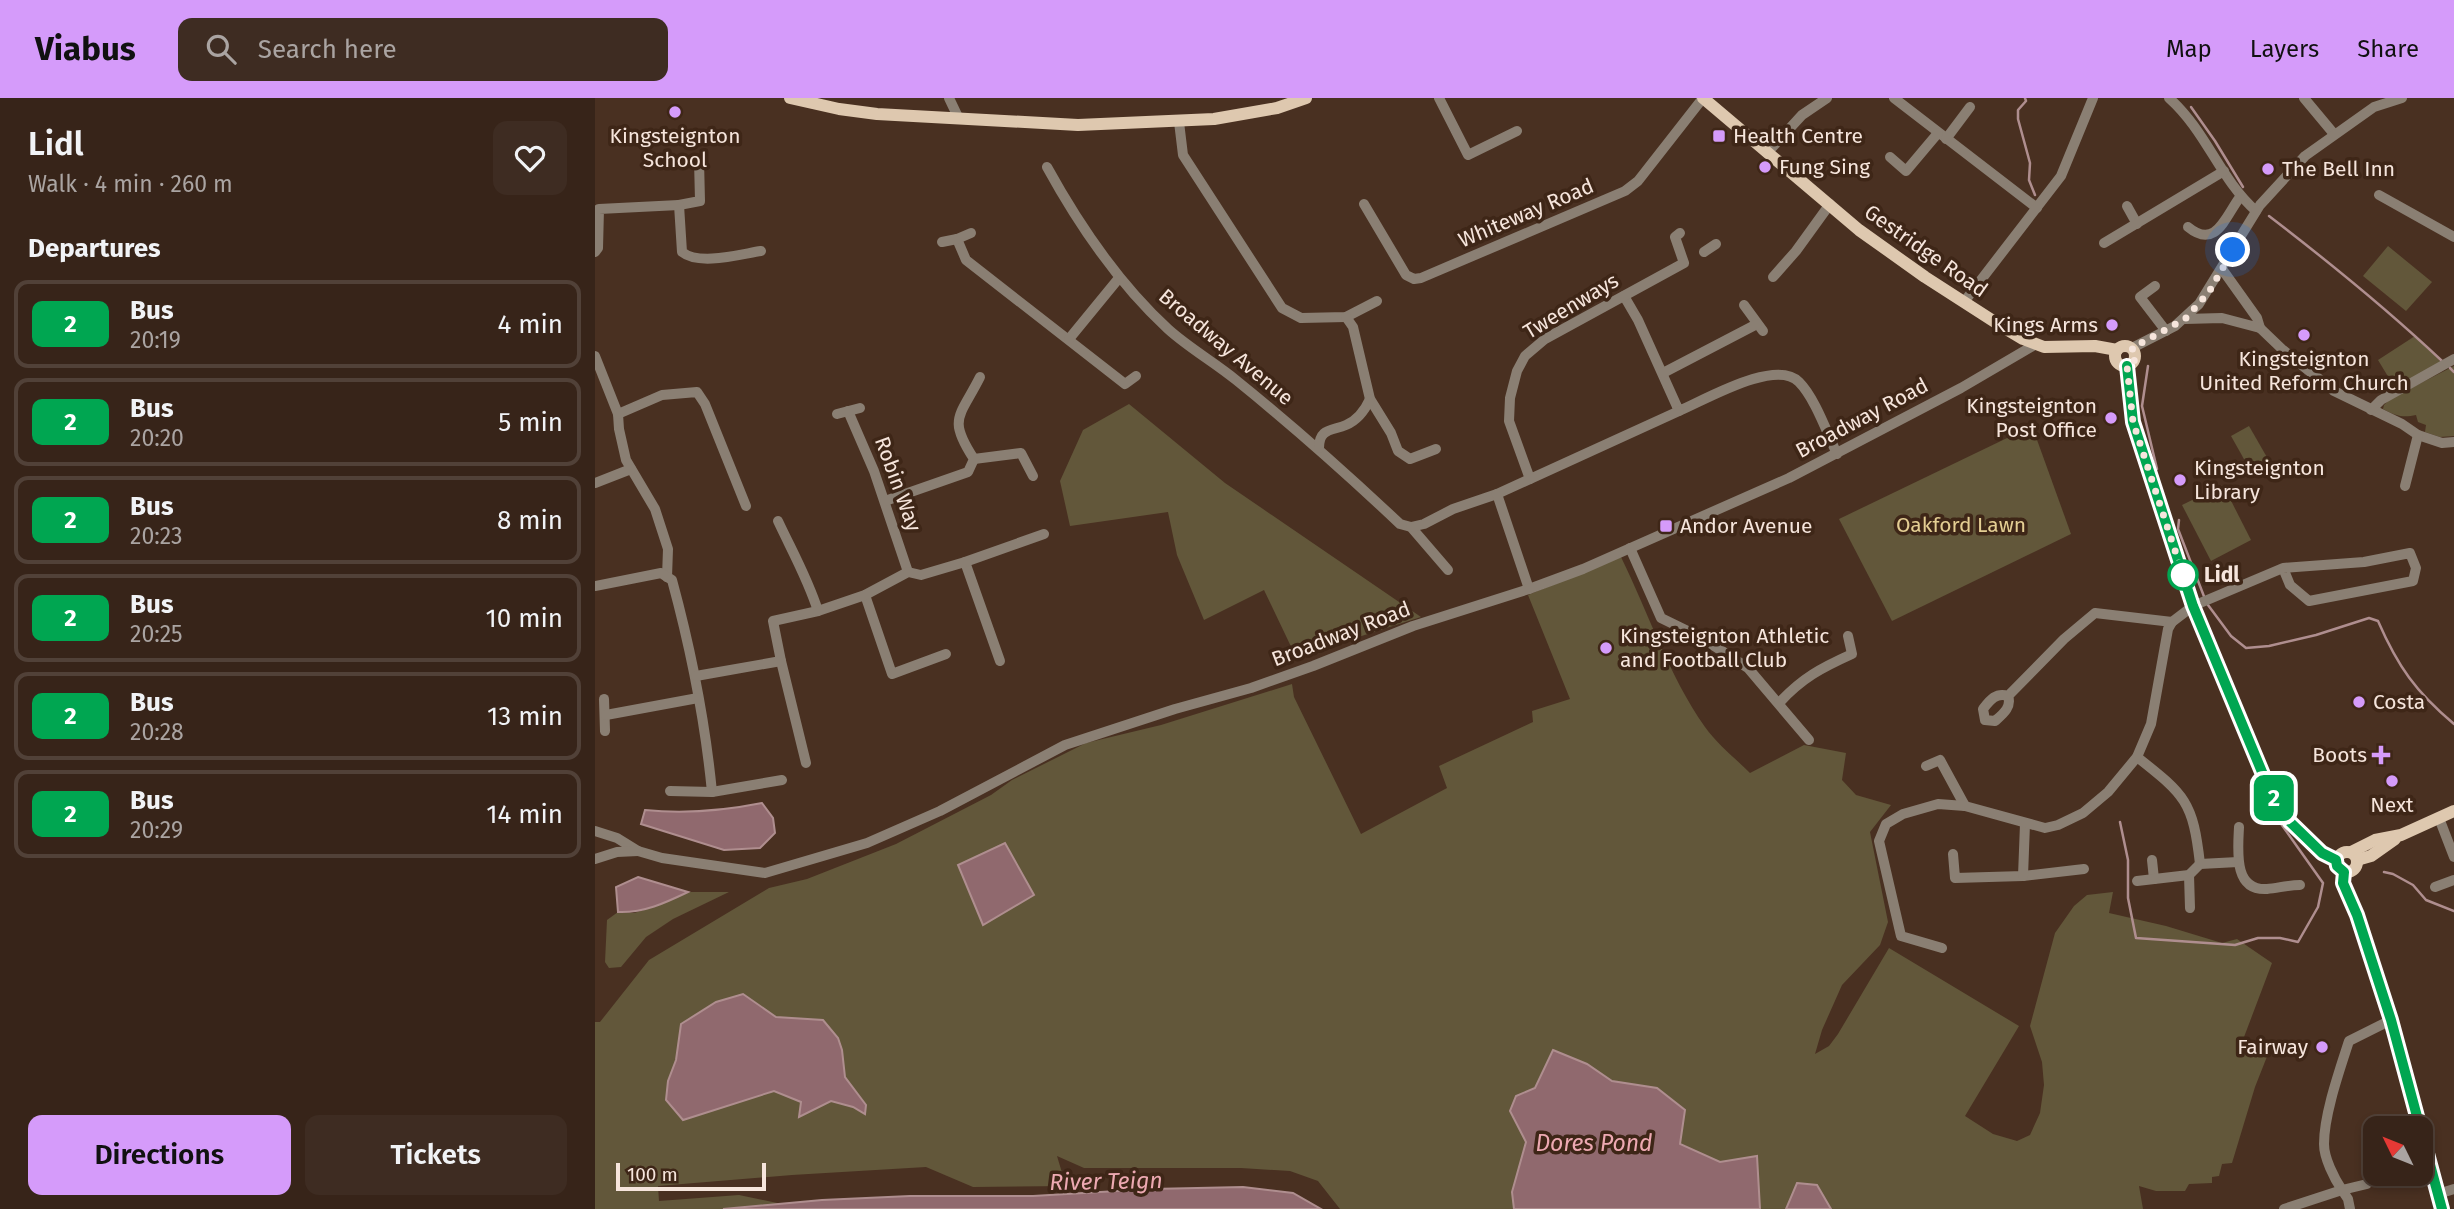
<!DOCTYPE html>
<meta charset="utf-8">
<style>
:root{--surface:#372419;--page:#3e2c22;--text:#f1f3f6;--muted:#aaa4a2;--line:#514138;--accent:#d59bfa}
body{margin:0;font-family:"Fira Sans",sans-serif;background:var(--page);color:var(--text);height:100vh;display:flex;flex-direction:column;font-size:26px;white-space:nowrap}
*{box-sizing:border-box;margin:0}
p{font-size:23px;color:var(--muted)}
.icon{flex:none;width:38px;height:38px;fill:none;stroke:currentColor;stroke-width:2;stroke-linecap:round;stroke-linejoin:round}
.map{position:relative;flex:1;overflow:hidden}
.panel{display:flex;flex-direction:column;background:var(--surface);width:595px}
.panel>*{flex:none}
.badge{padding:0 14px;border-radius:10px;font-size:24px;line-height:46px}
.needle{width:46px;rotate:313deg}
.tools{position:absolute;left:1768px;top:1018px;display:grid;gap:14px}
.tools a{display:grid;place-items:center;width:70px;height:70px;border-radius:14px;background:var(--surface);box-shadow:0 4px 10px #0003,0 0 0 2px var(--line);font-size:35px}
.scale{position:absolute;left:21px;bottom:18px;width:150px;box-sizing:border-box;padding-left:7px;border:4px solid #f6e5dc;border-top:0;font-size:19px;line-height:24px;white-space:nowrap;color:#f6e5dc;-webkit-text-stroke:5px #3e2617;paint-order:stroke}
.you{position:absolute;width:35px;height:35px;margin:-18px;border:5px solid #fff;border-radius:50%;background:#1a73e8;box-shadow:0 0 0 10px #1a73e833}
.map>.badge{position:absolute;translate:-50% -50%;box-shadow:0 0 0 4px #fff}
h2{padding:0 28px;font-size:26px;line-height:63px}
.round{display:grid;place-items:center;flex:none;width:74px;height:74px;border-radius:14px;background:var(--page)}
.headline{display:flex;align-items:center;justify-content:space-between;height:119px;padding:0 28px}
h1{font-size:33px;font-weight:600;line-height:52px}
.action{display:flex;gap:14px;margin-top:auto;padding:14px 28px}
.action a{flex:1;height:80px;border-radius:14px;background:var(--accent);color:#111;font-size:28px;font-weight:600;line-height:80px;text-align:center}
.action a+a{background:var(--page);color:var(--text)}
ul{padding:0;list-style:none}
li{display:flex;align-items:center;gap:21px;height:88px;margin:0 14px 10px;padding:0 14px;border:4px solid var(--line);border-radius:14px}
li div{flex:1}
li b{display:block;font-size:26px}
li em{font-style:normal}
li .badge{min-width:77px;font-weight:700;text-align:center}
header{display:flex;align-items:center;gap:42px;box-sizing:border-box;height:98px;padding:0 35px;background:var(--accent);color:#111}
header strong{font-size:33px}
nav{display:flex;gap:38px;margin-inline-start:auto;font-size:24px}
.search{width:490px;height:63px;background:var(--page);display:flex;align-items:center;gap:18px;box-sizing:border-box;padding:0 24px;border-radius:14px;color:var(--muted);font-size:26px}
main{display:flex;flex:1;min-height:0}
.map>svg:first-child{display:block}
</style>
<header>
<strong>Viabus</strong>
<div class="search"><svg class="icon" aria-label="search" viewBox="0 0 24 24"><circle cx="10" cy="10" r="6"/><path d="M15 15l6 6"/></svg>Search here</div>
<nav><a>Map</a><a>Layers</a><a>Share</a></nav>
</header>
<main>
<section class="panel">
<div class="headline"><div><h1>Lidl</h1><p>Walk · 4 min · 260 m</p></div><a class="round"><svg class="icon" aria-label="heart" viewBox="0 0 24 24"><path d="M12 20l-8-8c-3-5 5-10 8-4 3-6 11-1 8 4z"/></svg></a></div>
<h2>Departures</h2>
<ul>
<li><span class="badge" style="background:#00a651;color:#fff">2</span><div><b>Bus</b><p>20:19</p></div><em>4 min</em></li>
<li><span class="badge" style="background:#00a651;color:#fff">2</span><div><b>Bus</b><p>20:20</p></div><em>5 min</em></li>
<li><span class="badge" style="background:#00a651;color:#fff">2</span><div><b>Bus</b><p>20:23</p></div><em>8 min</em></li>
<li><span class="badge" style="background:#00a651;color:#fff">2</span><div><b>Bus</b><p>20:25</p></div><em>10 min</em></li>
<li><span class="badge" style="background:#00a651;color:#fff">2</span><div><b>Bus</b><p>20:28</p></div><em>13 min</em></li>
<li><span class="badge" style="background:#00a651;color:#fff">2</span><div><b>Bus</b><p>20:29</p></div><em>14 min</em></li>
</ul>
<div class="action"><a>Directions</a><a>Tickets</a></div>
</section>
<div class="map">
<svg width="1859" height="1111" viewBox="0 0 1859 1111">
<rect width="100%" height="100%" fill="#493021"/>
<g fill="#62573a" fill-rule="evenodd">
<polygon points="1793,148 1837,184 1811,213 1768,178"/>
<polygon points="1820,238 1846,264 1800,290 1783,262"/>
<path d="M1859 268V338L1845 339 1827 333 1830 334 1831 327 1823 324 1821 317C1808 320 1801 318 1788 311L1789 307 1795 301Z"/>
<polygon points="534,306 630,385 826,519 701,559 669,492 609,522 582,457 573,414 475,428 465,383 488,332"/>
<polygon points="1437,328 1476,436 1297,523 1244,421"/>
<polygon points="1654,328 1677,368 1659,379 1636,338"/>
<polygon points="1628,387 1656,442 1616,463 1587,407"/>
<path d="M1026 459C1053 514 1074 578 1110 629 1122 646 1140 660 1155 675L1209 647 1251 655 1247 682 1261 697 1296 707 1275 734 1293 824 1285 847 1247 887 1227 932 1220 956 1234 948 1243 936 1294 850 1424 928 1370 1018 1398 1036 1422 1043 1435 1037 1445 1015 1449 987 1447 964 1435 928 1460 835 1479 808 1492 797 1518 794 1514 815 1571 828 1627 845 1642 841 1677 865 1646 947 1673 956 1660 989 1637 1065 1627 1066 1624 1078 1617 1079V1085L1594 1086 1590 1093H1561L1544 1088 1548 1111H1236L1222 1087 1203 1085 1191 1111H1165L1161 1058 1125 1064 1085 1046 1062 990 1017 983 992 966 921 998 931 1044 917 1094 919 1111H745L723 1083 695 1073 646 1070H489L462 1058 471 1088 378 1089 331 1069 197 1077 63 1088 64 1103 144 1097 187 1106 128 1111H0V924H5L54 862 174 790 212 781 301 746 396 697 417 682 491 645 566 627 697 586 699 599 766 736 852 690 844 668 938 624 937 613 975 601 933 497ZM148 896 181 920 228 922 247 952 250 979 271 1007 269 1016 258 1009 236 1003 204 1018 206 1004 179 993 88 1022 73 983 81 962 86 926Z"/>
<polygon points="93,794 134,794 78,821 51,839 26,869 14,870 10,864 12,822 23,814 39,815 62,808"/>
</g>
<g fill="#90696e" stroke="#af8e8f" stroke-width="2">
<path d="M167 705 178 720 180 735 165 750 129 752 46 726 50 712C90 716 127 713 167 705Z"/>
<polygon points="410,745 439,797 388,827 363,767"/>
<path d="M43 779 93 794C70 805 49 815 23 814L21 789Z"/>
<polygon points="148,896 181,919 228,922 243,940 247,952 250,979 271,1007 270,1016 258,1009 236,1003 204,1019 206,1004 179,993 88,1022 71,1002 73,983 81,962 86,926 121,904"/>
<polygon points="958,952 992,966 1017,983 1062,990 1090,1012 1085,1046 1125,1064 1162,1058 1165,1111 919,1111 917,1094 931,1044 915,1013 921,998 940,990"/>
<polygon points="1202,1085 1222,1087 1236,1111 1191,1111"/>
<polygon points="648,1089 698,1095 726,1111 128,1111 227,1102 315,1098 438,1098 556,1091"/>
</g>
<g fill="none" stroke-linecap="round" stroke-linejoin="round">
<g stroke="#af8e8f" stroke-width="2.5">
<polyline points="1430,0 1431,3 1423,12 1423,21 1435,65 1434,82 1440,97"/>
<polyline points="1596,9 1620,43 1648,89"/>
<path d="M1674 118C1734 164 1792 211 1847 263"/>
<polyline points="1553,268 1547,308 1562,371"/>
<polyline points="1855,270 1859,274"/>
<polyline points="1584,422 1583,431 1610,501"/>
<path d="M1613 507 1636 538 1651 550 1674 548 1721 537 1774 520 1783 523C1803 569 1821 594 1859 626"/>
<polyline points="1525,724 1533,762 1533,800 1541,840 1640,847 1663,840 1685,840 1703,844 1723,809 1728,785 1679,716"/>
<polyline points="1789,774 1798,776 1818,787 1831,802 1859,813"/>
</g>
<g stroke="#8a7f73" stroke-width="10">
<polyline points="354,0 363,19"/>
<polyline points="844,0 873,57 922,33"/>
<polyline points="1299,0 1442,110"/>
<path d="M1574 0C1612 34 1624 80 1661 113"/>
<polyline points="1709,0 1739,36"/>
<polyline points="584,24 588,57 687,210 706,220 751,219 782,203"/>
<polyline points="1351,41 1375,9"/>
<polyline points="1172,55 1207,17 1232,0"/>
<polyline points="1295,59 1311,73 1343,35"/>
<path d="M452 69C485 129 523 185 573 231 594 250 619 264 641 282 698 328 752 376 805 426L816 429 853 472"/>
<polyline points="1784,97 1859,139"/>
<polyline points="769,106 811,177 819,181 826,180 1030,93 1043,83 1108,0"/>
<polyline points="84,107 105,103 104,62"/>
<polyline points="1532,108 1542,126"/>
<path d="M1593 129C1621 152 1630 119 1645 99"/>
<polyline points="362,141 371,162 530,286 541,278"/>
<polyline points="347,144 362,141 376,135"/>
<polyline points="1509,145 1629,73"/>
<path d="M0 154 3 150 4 111 84 107 87 154C104 168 146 156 166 153"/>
<polyline points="1109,154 1121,146"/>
<polyline points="1627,171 1662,220 1665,230"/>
<polyline points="1178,179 1201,153 1235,106"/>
<polyline points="1560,188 1545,199 1571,233"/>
<path d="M1029 198 1043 222 1084 313C1110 302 1181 260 1204 284 1220 300 1232 335 1242 356"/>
<polyline points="1369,204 1466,78 1498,0"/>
<polyline points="1149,207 1168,233"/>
<polyline points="751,219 758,229 775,301 796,335 803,353 815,361 841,351"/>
<polyline points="1590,221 1627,220 1665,230 1688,252 1739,293 1807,326 1823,337 1847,345 1859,344"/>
<polyline points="474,241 524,180"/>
<polyline points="1537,250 1580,228 1604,206 1665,107 1710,58 1779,9 1807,0"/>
<polyline points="0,258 23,316 24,331 31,362 60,411 73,451 72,479"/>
<polyline points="1068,275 1162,226"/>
<polyline points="1776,312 1786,302 1859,261"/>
<polyline points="253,313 279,373 313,474"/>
<polyline points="23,316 67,297 102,294 110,306 151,408"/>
<polyline points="242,316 265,310"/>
<path d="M724 350C724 330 737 333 751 327 763 322 770 312 775 301"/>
<polyline points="379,361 426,355 438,378"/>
<polyline points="935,381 914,323 915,300 922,273 930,258 950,241 1089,165 1080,139 1085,135"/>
<polyline points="0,385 36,371"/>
<polyline points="1810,388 1823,337"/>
<path d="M290 403 373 374 379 361C352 320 365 319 385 279"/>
<path d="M183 423C197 453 213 481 223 513"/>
<polyline points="816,429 829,426 858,411 902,396"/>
<polyline points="1035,450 1066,520 1107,540 1153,570 1214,642"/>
<polyline points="370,464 405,563"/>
<path d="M0 488 66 475 77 482C96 552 110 622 117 694"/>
<polyline points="934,491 902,396 1084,313"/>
<polyline points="270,497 297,576 351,556"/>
<polyline points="186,563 211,665"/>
<polyline points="101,578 186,563 178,523 223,513 270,497 313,474 326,477 370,464 449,436"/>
<path d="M1413 598C1401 594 1395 602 1388 611L1390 622 1400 623C1408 616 1417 609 1413 598L1469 541 1500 515 1577 524"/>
<polyline points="9,601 10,633"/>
<path d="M1184 605C1207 580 1226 570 1257 556L1253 538"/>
<polyline points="11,617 103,600"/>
<path d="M1542 659C1590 697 1598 703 1605 766"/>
<polyline points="1331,668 1345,662 1370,708"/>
<polyline points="75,693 117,694 187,682"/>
<polyline points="1844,720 1859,759"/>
<path d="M1644 729C1643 752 1638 793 1672 791 1683 790 1694 787 1705 787"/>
<polyline points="0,733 22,740 43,753 67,760 170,775 272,745 345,713 470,647 580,611 656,590 718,568 818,528 934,491 988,471 1194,380 1366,290 1441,246"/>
<polyline points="1358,756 1360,780 1428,778 1489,771"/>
<polyline points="0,761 22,754 43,753"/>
<polyline points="1557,762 1559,781"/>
<polyline points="1594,777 1595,810"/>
<polyline points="1428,778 1430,726"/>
<polyline points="1542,783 1594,777 1605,766 1643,764"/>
<polyline points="1840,789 1859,782"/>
<polyline points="1347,850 1306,838 1284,743 1291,726 1308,716 1343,706 1370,708 1450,730 1463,727 1488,715 1513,694 1542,659 1556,626 1573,531 1577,524 1598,508 1688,470 1769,464 1815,455 1821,470 1818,483 1714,503 1695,487 1688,470"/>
<polyline points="1843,1096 1859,1091"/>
<path d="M1689 1111 1747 1092C1739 1080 1729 1060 1729 1046 1729 1016 1745 971 1754 943L1796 922"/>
<polyline points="1755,1111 1753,1101 1747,1092 1772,1086"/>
</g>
<g stroke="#dec8af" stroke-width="12">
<polyline points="195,0 244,11 282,16 483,27 619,21 682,10 711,0"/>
<polyline points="1108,0 1264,132 1330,179 1403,226 1428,241 1449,249 1500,248 1522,252"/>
<circle cx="1530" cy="258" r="10"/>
<polyline points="1532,268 1537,319 1564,407 1598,508 1654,644 1687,714 1726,755 1741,762"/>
<circle cx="1752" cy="764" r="10"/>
<polyline points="1756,754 1780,742 1806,737 1859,713"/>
<polyline points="1762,762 1776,758 1800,741"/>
<polyline points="1749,774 1748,785 1762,817 1796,922 1847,1111"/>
</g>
</g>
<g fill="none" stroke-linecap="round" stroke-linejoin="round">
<defs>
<polyline id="line" points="1532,268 1538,324 1598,508 1672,686 1695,724 1727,755 1741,762 1742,768 1749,774 1748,785 1762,817 1796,922 1847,1111"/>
</defs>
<use href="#line" stroke="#fff" stroke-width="16"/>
<use href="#line" stroke="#00a651" stroke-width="10"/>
<polyline stroke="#f6e5dc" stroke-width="7" stroke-dasharray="0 12.6" points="1588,477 1538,324 1532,268 1538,265 1541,259 1537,250 1590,221 1614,194 1638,152"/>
</g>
<g fill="#d59bfa" stroke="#3e2617" stroke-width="2.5">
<circle cx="80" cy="14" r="7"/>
<rect x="1117" y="31" width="14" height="14" rx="3.5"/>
<circle cx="1170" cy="69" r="7"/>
<circle cx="1673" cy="71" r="7"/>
<circle cx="1517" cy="227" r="7"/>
<circle cx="1709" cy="237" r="7"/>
<circle cx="1516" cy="320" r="7"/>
<circle cx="1585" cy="382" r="7"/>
<rect x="1064" y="421" width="14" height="14" rx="3.5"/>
<circle cx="1011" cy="550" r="7"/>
<circle cx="1764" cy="604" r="7"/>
<path d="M1782.5 646.5h7v7h7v7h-7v7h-7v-7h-7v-7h7z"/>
<circle cx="1797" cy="683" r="7"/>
<circle cx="1727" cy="949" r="7"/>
</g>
<circle fill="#fff" stroke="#00a651" stroke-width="3.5" cx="1588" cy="477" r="14"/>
<g text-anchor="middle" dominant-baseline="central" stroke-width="7" stroke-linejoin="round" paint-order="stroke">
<g font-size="21" fill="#f6e5dc" stroke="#3e2617" text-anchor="start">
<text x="80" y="38" text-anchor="middle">Kingsteignton<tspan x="80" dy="24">School</tspan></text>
<text x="1138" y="38">Health Centre</text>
<text x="1184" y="69">Fung Sing</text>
<text x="1687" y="71">The Bell Inn</text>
<text x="1503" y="227" text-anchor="end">Kings Arms</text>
<text x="1709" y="261" text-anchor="middle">Kingsteignton<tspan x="1709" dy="24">United Reform Church</tspan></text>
<text x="1502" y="308" text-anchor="end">Kingsteignton<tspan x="1502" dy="24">Post Office</tspan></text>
<text x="1599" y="370">Kingsteignton<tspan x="1599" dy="24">Library</tspan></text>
<text x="1085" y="428">Andor Avenue</text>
<text x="1025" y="538">Kingsteignton Athletic<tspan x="1025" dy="24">and Football Club</tspan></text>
<text x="1778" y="604">Costa</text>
<text x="1772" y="657" text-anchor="end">Boots</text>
<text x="1797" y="707" text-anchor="middle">Next</text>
<text x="1713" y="949" text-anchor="end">Fairway</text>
</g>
<g font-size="21" fill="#f6e5dc" stroke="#3e2617">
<text transform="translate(931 115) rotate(-23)">Whiteway Road</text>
<text transform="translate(1331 153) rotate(35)">Gestridge Road</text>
<text transform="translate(976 208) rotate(-31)">Tweenways</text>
<text transform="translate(631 249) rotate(40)">Broadway Avenue</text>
<text transform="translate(1267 320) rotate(-28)">Broadway Road</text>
<text transform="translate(303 386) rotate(70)">Robin Way</text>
<text transform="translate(746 536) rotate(-21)">Broadway Road</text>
</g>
<g font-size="21" fill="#e4ce93" stroke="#3e2617">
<text x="1366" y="427">Oakford Lawn</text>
</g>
<g font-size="21" font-weight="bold" fill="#f6e5dc" stroke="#3e2617" text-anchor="start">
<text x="1609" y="477">Lidl</text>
</g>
<g font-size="23" font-style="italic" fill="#eda9b2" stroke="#3e2617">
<text x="999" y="1045">Dores Pond</text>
<text transform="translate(511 1083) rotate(-1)">River Teign</text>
</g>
</g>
</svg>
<div class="tools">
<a><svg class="needle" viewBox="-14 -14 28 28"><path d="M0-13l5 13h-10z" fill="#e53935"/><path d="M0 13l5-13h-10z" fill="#aaa4a2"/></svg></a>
</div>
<div class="scale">100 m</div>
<div class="you" style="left:1638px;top:152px"></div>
<b class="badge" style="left:1679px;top:700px;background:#00a651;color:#fff">2</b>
</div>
</main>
